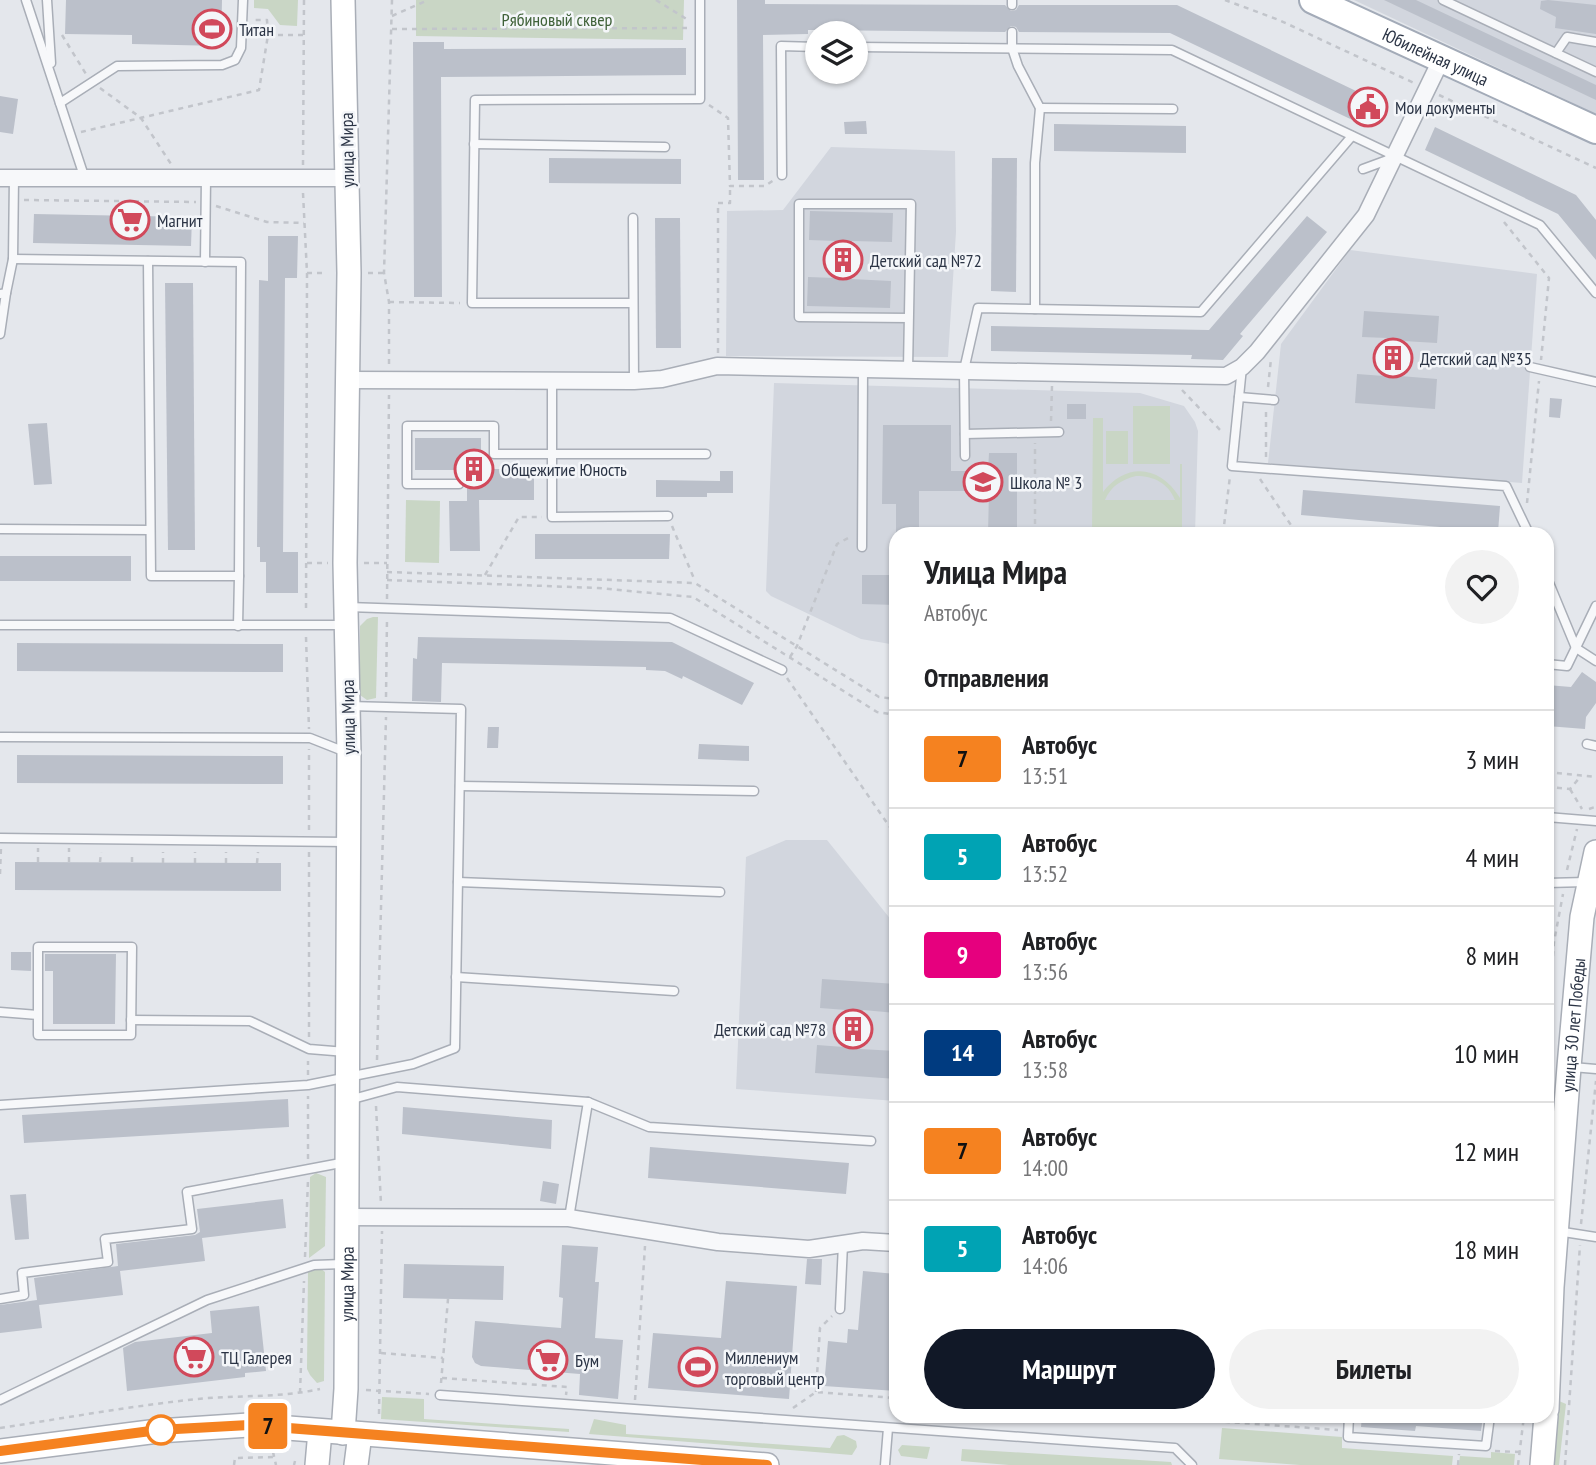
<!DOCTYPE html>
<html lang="ru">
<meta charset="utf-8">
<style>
:root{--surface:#fff;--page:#f2f2f2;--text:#202124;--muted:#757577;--line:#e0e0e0;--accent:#111827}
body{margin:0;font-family:"PT Sans Narrow",sans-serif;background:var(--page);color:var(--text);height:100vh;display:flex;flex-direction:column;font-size:26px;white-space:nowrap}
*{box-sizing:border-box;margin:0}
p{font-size:23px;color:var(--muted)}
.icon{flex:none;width:38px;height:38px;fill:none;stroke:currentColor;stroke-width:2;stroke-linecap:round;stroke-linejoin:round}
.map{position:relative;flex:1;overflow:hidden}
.details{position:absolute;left:889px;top:527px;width:665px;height:896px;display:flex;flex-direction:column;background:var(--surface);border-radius:21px;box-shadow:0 2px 5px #0004}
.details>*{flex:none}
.badge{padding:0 14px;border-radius:5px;font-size:24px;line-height:46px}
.fabs{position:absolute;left:805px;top:21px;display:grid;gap:14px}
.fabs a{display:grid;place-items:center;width:63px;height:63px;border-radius:50%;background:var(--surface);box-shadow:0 2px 5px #0004;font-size:35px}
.map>.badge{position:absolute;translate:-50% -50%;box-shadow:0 0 0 4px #fff}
h2{padding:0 35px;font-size:26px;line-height:63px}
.round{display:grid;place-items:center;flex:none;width:74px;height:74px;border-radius:37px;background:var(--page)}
.headline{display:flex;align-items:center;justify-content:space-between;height:119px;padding:0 35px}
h1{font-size:33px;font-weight:800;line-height:52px}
.button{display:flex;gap:14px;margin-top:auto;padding:14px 35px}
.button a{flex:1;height:80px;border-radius:42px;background:var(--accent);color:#fff;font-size:28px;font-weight:800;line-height:80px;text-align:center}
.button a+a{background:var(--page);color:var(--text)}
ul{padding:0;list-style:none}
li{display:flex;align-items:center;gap:21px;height:98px;padding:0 35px;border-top:2px solid var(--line)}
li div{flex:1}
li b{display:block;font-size:26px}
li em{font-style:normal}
li .badge{min-width:77px;font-weight:700;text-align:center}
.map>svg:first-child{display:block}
</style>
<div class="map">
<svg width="1596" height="1465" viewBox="0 0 1596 1465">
<rect width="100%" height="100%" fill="#e4e7ec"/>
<g fill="#d2d6de">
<polygon points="1354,0 1596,0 1596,114"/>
<polygon points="831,147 955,151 956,232 948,357 726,356 727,211 783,210"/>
<polygon points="1350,250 1537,274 1522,483 1268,463 1281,344"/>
<polygon points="774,383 1140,393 1184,406 1195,422 1198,431 1195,534 896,534 896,645 861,639 771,596 766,591"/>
<polygon points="786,840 827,840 896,926 896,1101 736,1089 746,857"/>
</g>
<g fill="#c9d6c5" fill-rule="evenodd">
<polygon points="254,0 298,0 297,26 280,25 268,9 254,8"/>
<polygon points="416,0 684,0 683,40 416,36"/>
<rect x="1133" y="406" width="37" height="58"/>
<path d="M1093 418H1103V492C1126 462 1160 465 1180 498V464H1182V534H1092ZM1136 476C1154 476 1168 483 1175 500H1105C1111 486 1121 480 1136 476Z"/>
<rect x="1106" y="431" width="22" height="33"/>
<polygon points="406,500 440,501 439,563 405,562"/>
<polygon points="373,617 378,617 376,698 367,700 360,695 360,626 367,619"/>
<polygon points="316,1173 326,1177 325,1246 309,1258 310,1177"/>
<polygon points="320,1268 325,1272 324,1381 317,1383 310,1375 307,1369 308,1269"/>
<polygon points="382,1397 424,1399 424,1419 569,1429 569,1432 381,1419"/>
<polygon points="1559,1401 1566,1404 1559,1465 1550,1465 1555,1419"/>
<polygon points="594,1419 626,1425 626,1434 830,1448 837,1436 844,1435 856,1441 857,1447 852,1455 589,1434"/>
<polygon points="1222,1428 1342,1437 1342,1448 1453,1456 1452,1465 1300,1465 1219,1459"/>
<polygon points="902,1445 930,1447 927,1459 901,1456 898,1450"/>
<polygon points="962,1449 1171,1462 1172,1465 1009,1465 961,1461"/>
<polygon points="1491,1452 1515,1454 1514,1465 1459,1465 1460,1456 1491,1458"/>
</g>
<g fill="#bbc0ca">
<polygon points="66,0 222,0 221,46 132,44 132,35 65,34"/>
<polygon points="737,0 765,0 765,4 1005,5 1011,11 1016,10 1019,5 1177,5 1379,102 1365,126 1170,33 1019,32 1016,27 1011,26 1005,32 808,30 808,34 763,35 764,180 738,180"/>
<polygon points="1384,0 1416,0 1596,85 1596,100"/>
<polygon points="1548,0 1596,5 1596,34 1555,28 1556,17 1540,9 1541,1"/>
<polygon points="413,42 444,42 444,49 686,48 686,75 441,77 442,297 414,297"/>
<polygon points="0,96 18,99 13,134 0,132"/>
<polygon points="866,121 867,134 845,134 844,122"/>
<polygon points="1054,124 1186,126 1186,153 1054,151"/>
<polygon points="1435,127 1576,195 1596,220 1596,260 1558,214 1425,150"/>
<polygon points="549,158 681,159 681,184 549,183"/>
<polygon points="992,158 1017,158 1016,292 991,291"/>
<polygon points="810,211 893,213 892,242 852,241 851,279 891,281 890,308 807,306 808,277 835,278 836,241 809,240"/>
<polygon points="34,214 192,217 191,246 33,243"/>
<polygon points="1307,216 1327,232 1240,334 1243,336 1223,360 1191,359 1192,355 991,351 991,326 1209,330"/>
<polygon points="655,218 680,218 681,348 656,348"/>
<polygon points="268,236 298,236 297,278 285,278 283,552 298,552 298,593 266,593 266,562 260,562 260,547 257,547 259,280 268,281"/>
<polygon points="165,283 193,283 195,550 168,550"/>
<polygon points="1364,311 1439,316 1437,343 1403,341 1400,376 1437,379 1435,409 1355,403 1357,374 1384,376 1387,338 1362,337"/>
<polygon points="1550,398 1562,399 1560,418 1549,417"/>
<rect x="1067" y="404" width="19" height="15"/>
<polygon points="47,423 52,484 34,485 28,424"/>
<polygon points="883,425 951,425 951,471 988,471 989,453 1017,453 1017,534 988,534 989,491 919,491 919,534 896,534 896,504 882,504"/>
<polygon points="415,438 481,438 481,469 534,469 534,500 479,500 480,551 450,551 449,501 467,501 467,470 415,470"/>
<polygon points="720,471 733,471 733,493 707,493 707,497 656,497 656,480 720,481"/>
<polygon points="1303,490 1500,506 1498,532 1301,515"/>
<polygon points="535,534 670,534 669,559 535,559"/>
<rect x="0" y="556" width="131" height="25"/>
<polygon points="862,575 896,575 896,605 862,604"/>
<polygon points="418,637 672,642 754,683 742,705 683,676 682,679 665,671 646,670 646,667 442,663 441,702 412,701 413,658 417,659"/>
<polygon points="17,643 283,644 283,672 17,671"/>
<polygon points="1582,672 1596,682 1596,703 1586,717 1585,729 1547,726 1547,685 1571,687"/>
<polygon points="488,727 499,727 498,748 487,748"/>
<polygon points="699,744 749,746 749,761 698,759"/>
<polygon points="17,755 283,756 283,784 17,783"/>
<polygon points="15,862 281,863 281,891 15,890"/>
<polygon points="11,952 31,952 31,971 11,970"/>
<polygon points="45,954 116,954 115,1024 53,1024 53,971 45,971"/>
<polygon points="822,979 896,984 896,1013 863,1010 860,1049 896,1051 896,1079 815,1073 817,1045 844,1047 846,1010 820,1008"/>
<polygon points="288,1099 289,1127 24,1143 22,1115"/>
<polygon points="403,1107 552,1120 551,1149 402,1134"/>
<polygon points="650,1147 849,1163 846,1194 648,1178"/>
<polygon points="543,1181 559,1184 556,1204 540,1201"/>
<polygon points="26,1194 29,1239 15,1240 10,1195"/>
<polygon points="283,1199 286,1228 202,1238 205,1261 120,1271 123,1295 39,1305 42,1328 0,1333 0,1305 37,1300 34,1278 118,1266 116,1244 195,1235 200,1232 197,1209"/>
<polygon points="562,1245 598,1247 595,1282 599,1282 595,1338 623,1340 618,1399 579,1395 580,1374 481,1366 475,1363 472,1357 475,1321 561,1328 563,1298 559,1297"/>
<polygon points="807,1259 822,1259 821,1285 805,1284"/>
<polygon points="404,1264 504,1266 503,1300 403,1298"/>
<polygon points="863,1271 896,1274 896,1391 824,1386 828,1341 847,1343 848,1329 858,1330"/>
<polygon points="726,1281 797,1286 789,1399 648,1388 653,1333 721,1338"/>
<polygon points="259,1306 266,1371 245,1373 245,1377 127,1391 123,1348 135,1342 212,1333 210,1311"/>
<polygon points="1362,1416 1483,1416 1481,1431 1416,1426 1415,1431 1361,1427"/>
</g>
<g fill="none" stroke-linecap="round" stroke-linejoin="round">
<defs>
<g id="lane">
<polyline points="26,0 84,176"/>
<polyline points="47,0 51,63"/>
<polyline points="1012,0 1012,5"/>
<polyline points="1443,0 1596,72"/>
<polyline points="1012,32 1012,48 1018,66 1040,108 1035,163 1035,309"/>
<polyline points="856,47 1172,50 1540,225 1596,293"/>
<polyline points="1556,53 1567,37 1596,42"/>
<polyline points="60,103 117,66 222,65 235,60 241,48 243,0"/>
<polyline points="1040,108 1173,109"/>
<polyline points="474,144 665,147"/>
<polyline points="1363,169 1393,158"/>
<polyline points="782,175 781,46 817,47"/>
<polyline points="633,218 634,381"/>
<polyline points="13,259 241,262 239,576"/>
<polyline points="148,261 151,576 239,576 238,626"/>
<polyline points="205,262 206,178"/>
<polyline points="0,294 6,293 13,259 14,177"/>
<polyline points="633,303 472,303 475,100 700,99 700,0"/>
<polyline points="0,334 6,293"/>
<polyline points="1242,367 1232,466 1506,486 1529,534"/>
<polyline points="1530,367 1596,382"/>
<polyline points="908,369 911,204 799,204 799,317 909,318"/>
<polyline points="552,381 552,517 668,516"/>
<polyline points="1239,397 1274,400"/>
<polyline points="965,434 1059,432"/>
<polyline points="965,456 964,370 978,308 1201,312 1352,136"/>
<polyline points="459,484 407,484 407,426 494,426 494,454 706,454"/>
<polyline points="0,529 150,530"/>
<polyline points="862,547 863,369"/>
<polyline points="1547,578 1576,648 1596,661"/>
<polyline points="348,607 670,618 782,670"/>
<polyline points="0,625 343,625"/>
<polyline points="1547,664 1567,666 1596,606"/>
<polyline points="0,737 310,738 348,753"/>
<polyline points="1587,744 1596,746"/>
<polyline points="460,786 754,791"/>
<polyline points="1547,817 1596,821"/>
<polyline points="0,838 347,842"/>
<polyline points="458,882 720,892"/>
<polyline points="1547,883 1586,882"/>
<polyline points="456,977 674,991"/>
<polyline points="0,1012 38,1015 38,1035 131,1035 132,947 38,947 38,1015"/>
<polyline points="131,1020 250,1021 309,1049 346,1052"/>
<polyline points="1572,1067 1596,1069"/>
<polyline points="349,1100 397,1087 588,1102 649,1127 871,1141"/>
<polyline points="0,1105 308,1085 413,1064 455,1048 461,709 349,706"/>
<polyline points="569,1218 588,1102"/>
<polyline points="1557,1231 1596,1237"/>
<polyline points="0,1299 24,1295 22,1273 108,1262 105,1239 192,1229 187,1192 346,1162"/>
<polyline points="840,1309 843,1244"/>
<polyline points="440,1395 1175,1448 1192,1465"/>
<polyline points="0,1400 207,1300 314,1265 343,1264"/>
<polyline points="1349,1416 1348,1437 1486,1446 1490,1416"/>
<polyline points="885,1465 888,1428"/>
</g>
<g id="street">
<polyline points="0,178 347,178"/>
<polyline points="347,380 634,381 662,379 717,366 1226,376 1242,367 1257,352 1366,215 1442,58"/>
<polyline points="346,1217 569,1218 718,1242 809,1249 863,1241 896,1243"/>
</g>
<g id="secondary">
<path id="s1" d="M1547 1409 1552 1287 1569 1067 1582 917 1596 852"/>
<path id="s2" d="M343 1433 346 1389 349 754 345 563 349 273 343 0"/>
<polyline points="0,1451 158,1431 249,1425 767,1465"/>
<polyline points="317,1465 320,1431"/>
<polyline points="356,1465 360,1434"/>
<polyline points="1542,1465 1546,1416"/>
</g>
<g id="primary">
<path id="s3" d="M1313 0 1596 130"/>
</g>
</defs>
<use href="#lane" stroke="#a9aeb7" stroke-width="11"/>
<use href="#street" stroke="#a9aeb7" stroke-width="19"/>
<use href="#secondary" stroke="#a9aeb7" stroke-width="26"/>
<use href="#primary" stroke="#a3abb8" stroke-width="30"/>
<g stroke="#c2c5cb" stroke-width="2.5" stroke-dasharray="5 5" stroke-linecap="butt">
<polyline points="656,0 688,20"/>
<polyline points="1225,0 1279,20 1414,83"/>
<polyline points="392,16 428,0"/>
<polyline points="392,29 690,28"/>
<polyline points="62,35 86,74"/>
<polyline points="268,35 304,35"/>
<polyline points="100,88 141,118 171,164"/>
<polyline points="1439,95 1596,168"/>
<polyline points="709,105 728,118 730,186 765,186 774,180"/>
<polyline points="81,132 259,90 268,35 267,20 251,20"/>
<polyline points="303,165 304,0"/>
<polyline points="303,193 307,273 306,613"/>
<polyline points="24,200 196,202"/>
<polyline points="216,206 267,222 304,223"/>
<polyline points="1504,222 1549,278 1541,360"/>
<polyline points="307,273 326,273"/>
<polyline points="368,273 384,273"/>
<polyline points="389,302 460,303"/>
<polyline points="718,353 718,203 730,203 730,186"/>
<polyline points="389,364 389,302 384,273 392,0"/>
<polyline points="1268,387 1271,359"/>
<polyline points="1182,390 1223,433"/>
<polyline points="1051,421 1052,386"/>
<polyline points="1266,457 1266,411"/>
<polyline points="1260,479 1297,534"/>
<polyline points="1527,503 1539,381"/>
<polyline points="672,526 695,581"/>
<polyline points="1035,534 1035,443"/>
<polyline points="1223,534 1230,476"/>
<polyline points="307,563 328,563"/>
<polyline points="364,563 387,563"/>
<polyline points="387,572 695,583 879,697 896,699"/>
<polyline points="485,575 519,517 542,517"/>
<polyline points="387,580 598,588 693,597 877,712 896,715"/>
<polyline points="387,599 389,395"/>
<polyline points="306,637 309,729"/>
<polyline points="790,657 797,646 837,544 852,536"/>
<polyline points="787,678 896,836"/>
<polyline points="386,697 387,619"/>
<polyline points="1547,772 1596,777"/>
<polyline points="1547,787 1570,789 1581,776"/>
<polyline points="1570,789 1582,809"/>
<polyline points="1589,809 1595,807 1596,804"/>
<polyline points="309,830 309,749"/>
<polyline points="38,862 38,848"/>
<polyline points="69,862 69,848"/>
<polyline points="100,862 101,852"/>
<polyline points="132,862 132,852"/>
<polyline points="163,863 163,852"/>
<polyline points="195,863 195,852"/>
<polyline points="226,863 226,852"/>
<polyline points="257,863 258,852"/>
<polyline points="1567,870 1577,829"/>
<polyline points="0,874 1,847"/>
<polyline points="1547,1036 1554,942 1563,894"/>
<polyline points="309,1037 309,851"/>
<polyline points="377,1060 386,717"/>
<polyline points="308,1075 308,1061"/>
<polyline points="376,1106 381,1204"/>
<polyline points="308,1159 308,1096"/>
<polyline points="1581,1224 1596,1081"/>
<polyline points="305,1257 308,1180"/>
<polyline points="381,1353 443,1358"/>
<polyline points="442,1378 567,1387 566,1395"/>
<polyline points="441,1383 448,1299"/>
<polyline points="366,1390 429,1394"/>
<polyline points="816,1392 820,1328 832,1316"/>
<polyline points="300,1393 304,1281"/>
<polyline points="635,1400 645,1246"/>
<polyline points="793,1408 816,1392 896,1398"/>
<polyline points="379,1414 382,1231"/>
<polyline points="1145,1416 1338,1430"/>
<path d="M0 1428C65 1418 131 1406 197 1399 238 1395 279 1398 320 1389"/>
<polyline points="1495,1451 1519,1452"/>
<polyline points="273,1452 276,1465"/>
<polyline points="234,1465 235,1458 274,1457"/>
<polyline points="294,1465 295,1461"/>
<polyline points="1458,1465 1459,1454"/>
<polyline points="1518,1465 1524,1416"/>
<polyline points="1565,1465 1580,1245"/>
</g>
<use href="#lane" stroke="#f7f8fa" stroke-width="8"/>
<use href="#street" stroke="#f7f8fa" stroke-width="16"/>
<use href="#secondary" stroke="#fff" stroke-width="23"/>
<use href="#primary" stroke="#fff" stroke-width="26"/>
</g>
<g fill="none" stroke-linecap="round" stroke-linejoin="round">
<defs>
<polyline id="line" points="0,1451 158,1430 249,1425 767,1465"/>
</defs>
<use href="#line" stroke="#fff" stroke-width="16"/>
<use href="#line" stroke="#f58220" stroke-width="10"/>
</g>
<defs>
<symbol id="stadium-ring" viewBox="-11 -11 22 22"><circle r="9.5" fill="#f4f6f9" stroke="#d1495b" stroke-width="1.5"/><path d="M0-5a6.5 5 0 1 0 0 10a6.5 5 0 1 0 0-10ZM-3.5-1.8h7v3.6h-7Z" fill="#d1495b"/></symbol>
<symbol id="civic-ring" viewBox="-11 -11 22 22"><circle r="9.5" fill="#f4f6f9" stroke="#d1495b" stroke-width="1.5"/><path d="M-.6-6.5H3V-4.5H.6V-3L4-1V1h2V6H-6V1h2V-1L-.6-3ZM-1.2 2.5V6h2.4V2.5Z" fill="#d1495b"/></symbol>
<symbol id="supermarket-ring" viewBox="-11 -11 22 22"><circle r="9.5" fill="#f4f6f9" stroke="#d1495b" stroke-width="1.5"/><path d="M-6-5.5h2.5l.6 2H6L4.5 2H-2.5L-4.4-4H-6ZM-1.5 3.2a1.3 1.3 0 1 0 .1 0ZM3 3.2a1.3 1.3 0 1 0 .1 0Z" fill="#d1495b"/></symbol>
<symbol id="building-ring" viewBox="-11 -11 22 22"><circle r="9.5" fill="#f4f6f9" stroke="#d1495b" stroke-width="1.5"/><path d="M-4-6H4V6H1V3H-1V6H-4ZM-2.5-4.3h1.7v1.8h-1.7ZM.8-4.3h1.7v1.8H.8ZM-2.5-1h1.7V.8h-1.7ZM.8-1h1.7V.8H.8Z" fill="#d1495b"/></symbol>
<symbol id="school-ring" viewBox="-11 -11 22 22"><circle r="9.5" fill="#f4f6f9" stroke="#d1495b" stroke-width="1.5"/><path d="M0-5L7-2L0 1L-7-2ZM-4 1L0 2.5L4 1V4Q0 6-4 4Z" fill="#d1495b"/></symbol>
</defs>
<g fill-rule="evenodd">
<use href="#stadium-ring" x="190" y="7" width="44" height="44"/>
<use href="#civic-ring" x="1346" y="85" width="44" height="44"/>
<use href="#supermarket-ring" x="108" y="198" width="44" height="44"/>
<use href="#building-ring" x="821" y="238" width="44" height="44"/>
<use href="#building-ring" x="1371" y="336" width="44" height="44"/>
<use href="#building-ring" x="452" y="447" width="44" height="44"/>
<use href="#school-ring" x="961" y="460" width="44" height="44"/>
<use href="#building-ring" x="831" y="1007" width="44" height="44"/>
<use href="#supermarket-ring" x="172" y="1335" width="44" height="44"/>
<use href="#supermarket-ring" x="526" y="1338" width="44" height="44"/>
<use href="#stadium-ring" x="676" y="1345" width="44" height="44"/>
</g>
<circle fill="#fff" stroke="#f58220" stroke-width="3.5" cx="161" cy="1430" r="14"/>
<g text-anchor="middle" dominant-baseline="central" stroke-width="5" stroke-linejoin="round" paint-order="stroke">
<g font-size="18" fill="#3f6138" stroke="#f4f6f9">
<text x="557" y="19">Рябиновый сквер</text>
</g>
<g font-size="18" fill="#2b3445" stroke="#f4f6f9" text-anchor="start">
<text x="239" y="29">Титан</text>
<text x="1395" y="107">Мои документы</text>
<text x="157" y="220">Магнит</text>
<text x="870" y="260">Детский сад №72</text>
<text x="1420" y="358">Детский сад №35</text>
<text x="501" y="469">Общежитие Юность</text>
<text x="1010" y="482">Школа № 3</text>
<text x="826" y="1029" text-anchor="end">Детский сад №78</text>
<text x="221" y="1357">ТЦ Галерея</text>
<text x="725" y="1357">Миллениум<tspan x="725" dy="21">торговый центр</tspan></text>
<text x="575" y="1360">Бум</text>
</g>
<g font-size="18" fill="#2b3445" stroke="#f4f6f9">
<text stroke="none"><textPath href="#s3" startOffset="135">Юбилейная улица</textPath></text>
<text transform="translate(347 150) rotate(-91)">улица Мира</text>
<text transform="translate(348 717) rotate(-91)">улица Мира</text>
<text stroke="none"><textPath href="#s1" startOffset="385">улица 30 лет Победы</textPath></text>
<text stroke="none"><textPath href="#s2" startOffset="149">улица Мира</textPath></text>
</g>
</g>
</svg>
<div class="fabs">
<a><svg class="icon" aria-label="layers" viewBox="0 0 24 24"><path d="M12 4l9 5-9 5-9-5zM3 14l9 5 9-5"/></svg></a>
</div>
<b class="badge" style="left:268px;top:1426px;background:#f58220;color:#111">7</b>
<section class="details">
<div class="headline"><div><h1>Улица Мира</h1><p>Автобус</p></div><a class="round"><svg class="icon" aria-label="heart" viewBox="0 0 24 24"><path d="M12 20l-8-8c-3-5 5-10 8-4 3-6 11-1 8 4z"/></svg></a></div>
<h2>Отправления</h2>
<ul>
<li><span class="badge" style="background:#f58220;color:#111">7</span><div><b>Автобус</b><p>13:51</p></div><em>3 мин</em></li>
<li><span class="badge" style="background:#00a3b4;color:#fff">5</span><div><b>Автобус</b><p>13:52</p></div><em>4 мин</em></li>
<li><span class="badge" style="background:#e6007e;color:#fff">9</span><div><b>Автобус</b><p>13:56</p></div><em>8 мин</em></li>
<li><span class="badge" style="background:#003b80;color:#fff">14</span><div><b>Автобус</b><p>13:58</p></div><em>10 мин</em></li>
<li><span class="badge" style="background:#f58220;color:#111">7</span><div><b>Автобус</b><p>14:00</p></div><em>12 мин</em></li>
<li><span class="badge" style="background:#00a3b4;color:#fff">5</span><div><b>Автобус</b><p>14:06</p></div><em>18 мин</em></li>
</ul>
<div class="button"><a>Маршрут</a><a>Билеты</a></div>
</section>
</div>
